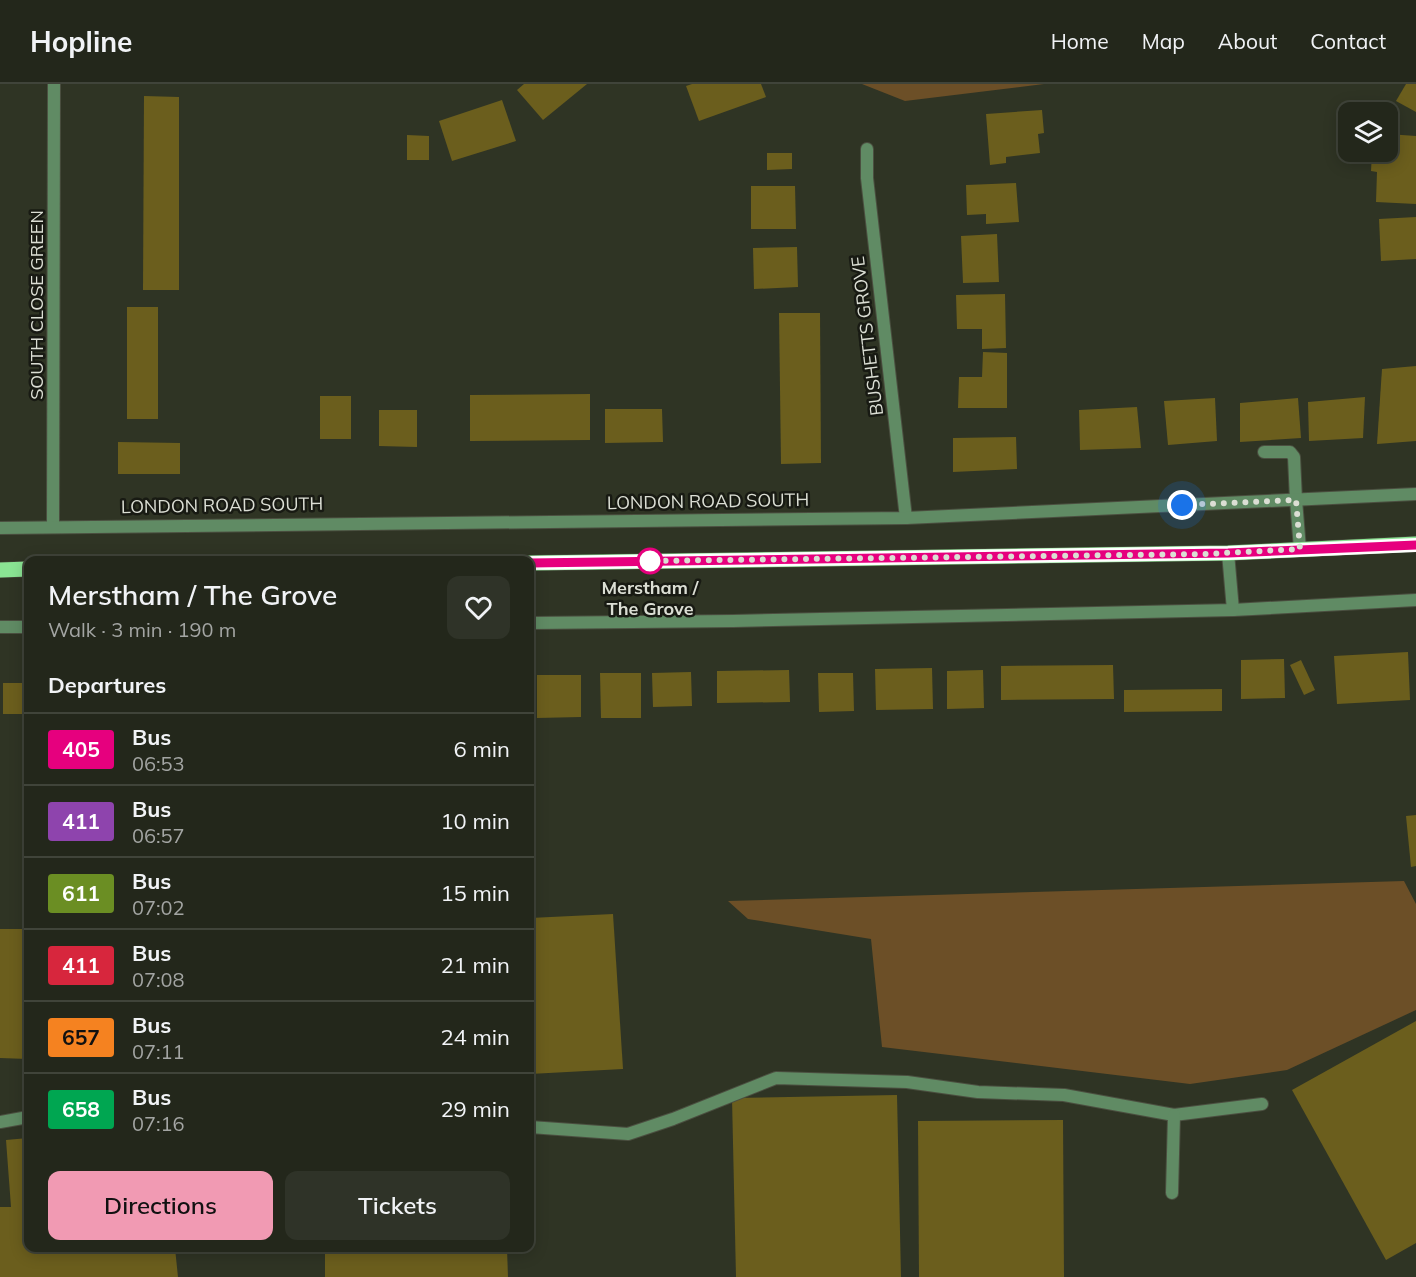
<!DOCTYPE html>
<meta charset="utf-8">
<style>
:root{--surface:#23271b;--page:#2f3328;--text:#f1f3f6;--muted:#a3a5a3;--line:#40443a;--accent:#f19ab3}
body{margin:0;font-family:Mulish,sans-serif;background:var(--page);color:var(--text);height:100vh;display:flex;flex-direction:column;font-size:22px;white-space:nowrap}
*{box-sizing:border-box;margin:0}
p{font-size:20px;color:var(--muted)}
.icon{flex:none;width:33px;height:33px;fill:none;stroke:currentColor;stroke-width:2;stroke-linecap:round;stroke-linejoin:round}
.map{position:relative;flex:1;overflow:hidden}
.sheet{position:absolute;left:24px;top:472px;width:510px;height:696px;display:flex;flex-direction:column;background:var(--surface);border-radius:12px;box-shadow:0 3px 15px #0003,0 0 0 2px var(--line)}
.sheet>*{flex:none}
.badge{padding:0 12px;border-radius:4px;font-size:21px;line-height:39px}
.buttons{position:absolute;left:1338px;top:18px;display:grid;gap:12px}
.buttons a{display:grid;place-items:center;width:60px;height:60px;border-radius:12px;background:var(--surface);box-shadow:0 3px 15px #0003,0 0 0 2px var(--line);font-size:30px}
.you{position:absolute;width:30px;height:30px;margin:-15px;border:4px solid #fff;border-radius:50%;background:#1a73e8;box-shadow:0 0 0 9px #1a73e833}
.map>.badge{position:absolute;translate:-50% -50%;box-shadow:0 0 0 3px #fff}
h2{padding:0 24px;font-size:22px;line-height:54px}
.round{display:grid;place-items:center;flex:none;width:63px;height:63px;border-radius:12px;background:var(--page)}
.headline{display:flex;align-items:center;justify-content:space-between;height:102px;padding:0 24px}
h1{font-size:28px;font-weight:600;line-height:45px}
.button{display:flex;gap:12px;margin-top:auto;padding:12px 24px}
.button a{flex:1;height:69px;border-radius:12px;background:var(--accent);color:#111;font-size:24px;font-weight:600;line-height:69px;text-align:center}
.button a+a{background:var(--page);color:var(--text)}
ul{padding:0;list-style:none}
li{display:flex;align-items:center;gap:18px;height:72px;padding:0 24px;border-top:2px solid var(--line)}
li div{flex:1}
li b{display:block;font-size:22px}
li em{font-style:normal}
li .badge{min-width:66px;font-weight:700;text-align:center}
header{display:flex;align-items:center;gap:36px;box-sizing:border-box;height:84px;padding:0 30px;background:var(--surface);border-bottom:2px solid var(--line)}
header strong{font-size:28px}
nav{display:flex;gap:33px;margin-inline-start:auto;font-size:21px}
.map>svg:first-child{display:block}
</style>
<header>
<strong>Hopline</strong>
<nav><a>Home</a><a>Map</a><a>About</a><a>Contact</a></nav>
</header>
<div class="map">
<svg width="1416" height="1193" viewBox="0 0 1416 1193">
<rect width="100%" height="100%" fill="#2f3424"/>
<g fill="#6c4f27">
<polygon points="862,0 1044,0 905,17"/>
<polygon points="1404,797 1416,820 1416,926 1287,986 1190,1000 882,963 871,855 748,835 728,817"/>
</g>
<g fill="#6b5e1d">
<polygon points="524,0 587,0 543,36 517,6"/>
<polygon points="692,0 761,0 766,13 699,37 686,2"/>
<polygon points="1406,0 1416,0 1416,28 1396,17"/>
<polygon points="144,12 179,13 179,206 143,206"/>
<polygon points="502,16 516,57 452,77 439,37"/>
<polygon points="1042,26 1044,49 1038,50 1040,69 1006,73 1006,79 990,81 986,30"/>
<polygon points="1388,50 1416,52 1416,120 1376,118 1377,88 1371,87 1372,68 1388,68"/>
<polygon points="407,51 429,52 429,76 407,76"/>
<polygon points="767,69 792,69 792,85 767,86"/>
<polygon points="1016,99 1019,138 986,140 986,130 967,131 966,101"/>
<polygon points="751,102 795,102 796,145 751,145"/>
<polygon points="1416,133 1416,175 1381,177 1379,135"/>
<polygon points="997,150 999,198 963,199 961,152"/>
<polygon points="797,163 798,203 754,205 753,164"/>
<polygon points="1005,210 1006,264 982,265 982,245 957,245 956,211"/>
<rect x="127" y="223" width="31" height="112"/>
<polygon points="779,229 820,229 821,379 781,380"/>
<polygon points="983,268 1007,269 1007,324 958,324 959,293 982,293"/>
<polygon points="1416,282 1416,357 1377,360 1382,285"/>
<polygon points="590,310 590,356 470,357 470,311"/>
<rect x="320" y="312" width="31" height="43"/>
<polygon points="1365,313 1363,354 1309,357 1308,318"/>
<polygon points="1215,314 1217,357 1168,361 1164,317"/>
<polygon points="1298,314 1301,354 1240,358 1240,319"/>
<polygon points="1137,323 1141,364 1080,366 1079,326"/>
<polygon points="605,325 662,325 663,358 605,359"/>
<polygon points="379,326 417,326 417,363 379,362"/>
<polygon points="1016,353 1017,385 953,388 953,354"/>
<polygon points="118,358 180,359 180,390 118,390"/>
<polygon points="1408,568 1410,616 1337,620 1334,572"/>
<polygon points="1284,575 1285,614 1241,615 1241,576"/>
<polygon points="1301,576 1315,606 1304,611 1290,581"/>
<polygon points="1113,581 1114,615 1001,616 1001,582"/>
<polygon points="932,584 933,625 876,626 875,585"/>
<polygon points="789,586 790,618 717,619 717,587"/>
<polygon points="983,586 984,624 947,625 947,587"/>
<polygon points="691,588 692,622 653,623 652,589"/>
<polygon points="600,589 641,589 641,634 601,634"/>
<polygon points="818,589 853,589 854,627 819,628"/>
<polygon points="537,591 581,591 581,633 537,634"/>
<rect x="3" y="599" width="25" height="31"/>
<polygon points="1222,605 1222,627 1124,628 1124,606"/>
<polygon points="1416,731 1416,782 1411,783 1406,732"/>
<polygon points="613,830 623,985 530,990 530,834"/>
<polygon points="0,845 28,845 28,975 0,974"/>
<polygon points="1416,937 1416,1159 1386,1176 1292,1006"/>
<polygon points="897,1011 901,1193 736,1193 732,1014"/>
<polygon points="1063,1036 1064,1193 919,1193 918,1037"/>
<polygon points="28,1054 28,1164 175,1164 178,1193 0,1193 0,1123 11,1123 6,1056"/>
<polygon points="325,1164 507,1164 508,1193 325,1193"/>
</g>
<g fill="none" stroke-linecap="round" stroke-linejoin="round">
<defs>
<polyline id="lane" points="1264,368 1290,368 1294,373 1296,416"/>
<g id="street">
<polyline points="867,65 867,94 906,434"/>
<polyline points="1296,416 1300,465"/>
<polyline points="53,443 54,0"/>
<polyline points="0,444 906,434 1416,410"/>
<polyline points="1233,526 1416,516"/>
<polyline points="530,539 733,537 1233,526 1228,469"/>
<polyline points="0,543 28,543"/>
<polyline points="0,1038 28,1033"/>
<polyline points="530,1043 628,1050 673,1035 776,994 907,998 978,1008 1064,1011 1174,1031 1262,1020"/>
<polyline points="1172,1109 1174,1031"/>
</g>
<g id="primary">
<polyline points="530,479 1228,469 1416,460"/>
<polyline points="0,486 28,485"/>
</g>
</defs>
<use href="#lane" stroke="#4b4f40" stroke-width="14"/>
<use href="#street" stroke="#4b4f40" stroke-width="14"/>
<use href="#primary" stroke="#4b4f40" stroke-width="16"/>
<use href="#lane" stroke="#608b64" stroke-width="12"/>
<use href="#street" stroke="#608b64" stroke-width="12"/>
<use href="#primary" stroke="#8ae493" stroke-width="15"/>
</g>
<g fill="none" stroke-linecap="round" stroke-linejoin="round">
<defs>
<polyline id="line" points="530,479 1228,469 1416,461"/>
</defs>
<use href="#line" stroke="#fff" stroke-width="14"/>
<use href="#line" stroke="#e6007e" stroke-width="9"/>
<polyline stroke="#dbded4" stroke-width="6" stroke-dasharray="0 10.8" points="650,477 647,477 1205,470 1300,465 1296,416 1182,421"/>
</g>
<circle fill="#fff" stroke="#e6007e" stroke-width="3" cx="650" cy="477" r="12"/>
<g text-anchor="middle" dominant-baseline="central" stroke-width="5" stroke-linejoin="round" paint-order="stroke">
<g font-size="18" fill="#dbded4" stroke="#181a13">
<text transform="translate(36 221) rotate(-90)">SOUTH CLOSE GREEN</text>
<text transform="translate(867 252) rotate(-97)">BUSHETTS GROVE</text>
<text transform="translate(708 417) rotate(-1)">LONDON ROAD SOUTH</text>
<text transform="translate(222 421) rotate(-1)">LONDON ROAD SOUTH</text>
</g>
<g font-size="18" font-weight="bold" fill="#dbded4" stroke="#181a13">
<text x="650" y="503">Merstham /<tspan x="650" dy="21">The Grove</tspan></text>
</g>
</g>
</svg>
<div class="buttons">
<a><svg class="icon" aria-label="layers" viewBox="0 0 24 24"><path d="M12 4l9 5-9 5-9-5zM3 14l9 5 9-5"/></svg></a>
</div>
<div class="you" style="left:1182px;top:421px"></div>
<section class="sheet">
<div class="headline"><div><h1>Merstham / The Grove</h1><p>Walk · 3 min · 190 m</p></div><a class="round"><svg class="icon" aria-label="heart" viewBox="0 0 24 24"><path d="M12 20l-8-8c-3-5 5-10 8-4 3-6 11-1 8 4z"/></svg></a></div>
<h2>Departures</h2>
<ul>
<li><span class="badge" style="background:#e6007e;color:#fff">405</span><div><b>Bus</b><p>06:53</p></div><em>6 min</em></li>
<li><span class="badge" style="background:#8e44ad;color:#fff">411</span><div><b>Bus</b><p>06:57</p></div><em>10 min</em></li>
<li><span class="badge" style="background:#6b8e23;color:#fff">611</span><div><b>Bus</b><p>07:02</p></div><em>15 min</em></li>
<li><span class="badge" style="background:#d7263d;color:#fff">411</span><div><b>Bus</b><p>07:08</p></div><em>21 min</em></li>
<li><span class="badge" style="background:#f58220;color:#111">657</span><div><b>Bus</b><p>07:11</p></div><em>24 min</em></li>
<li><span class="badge" style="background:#00a651;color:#fff">658</span><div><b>Bus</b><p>07:16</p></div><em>29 min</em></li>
</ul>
<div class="button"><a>Directions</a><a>Tickets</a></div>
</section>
</div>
